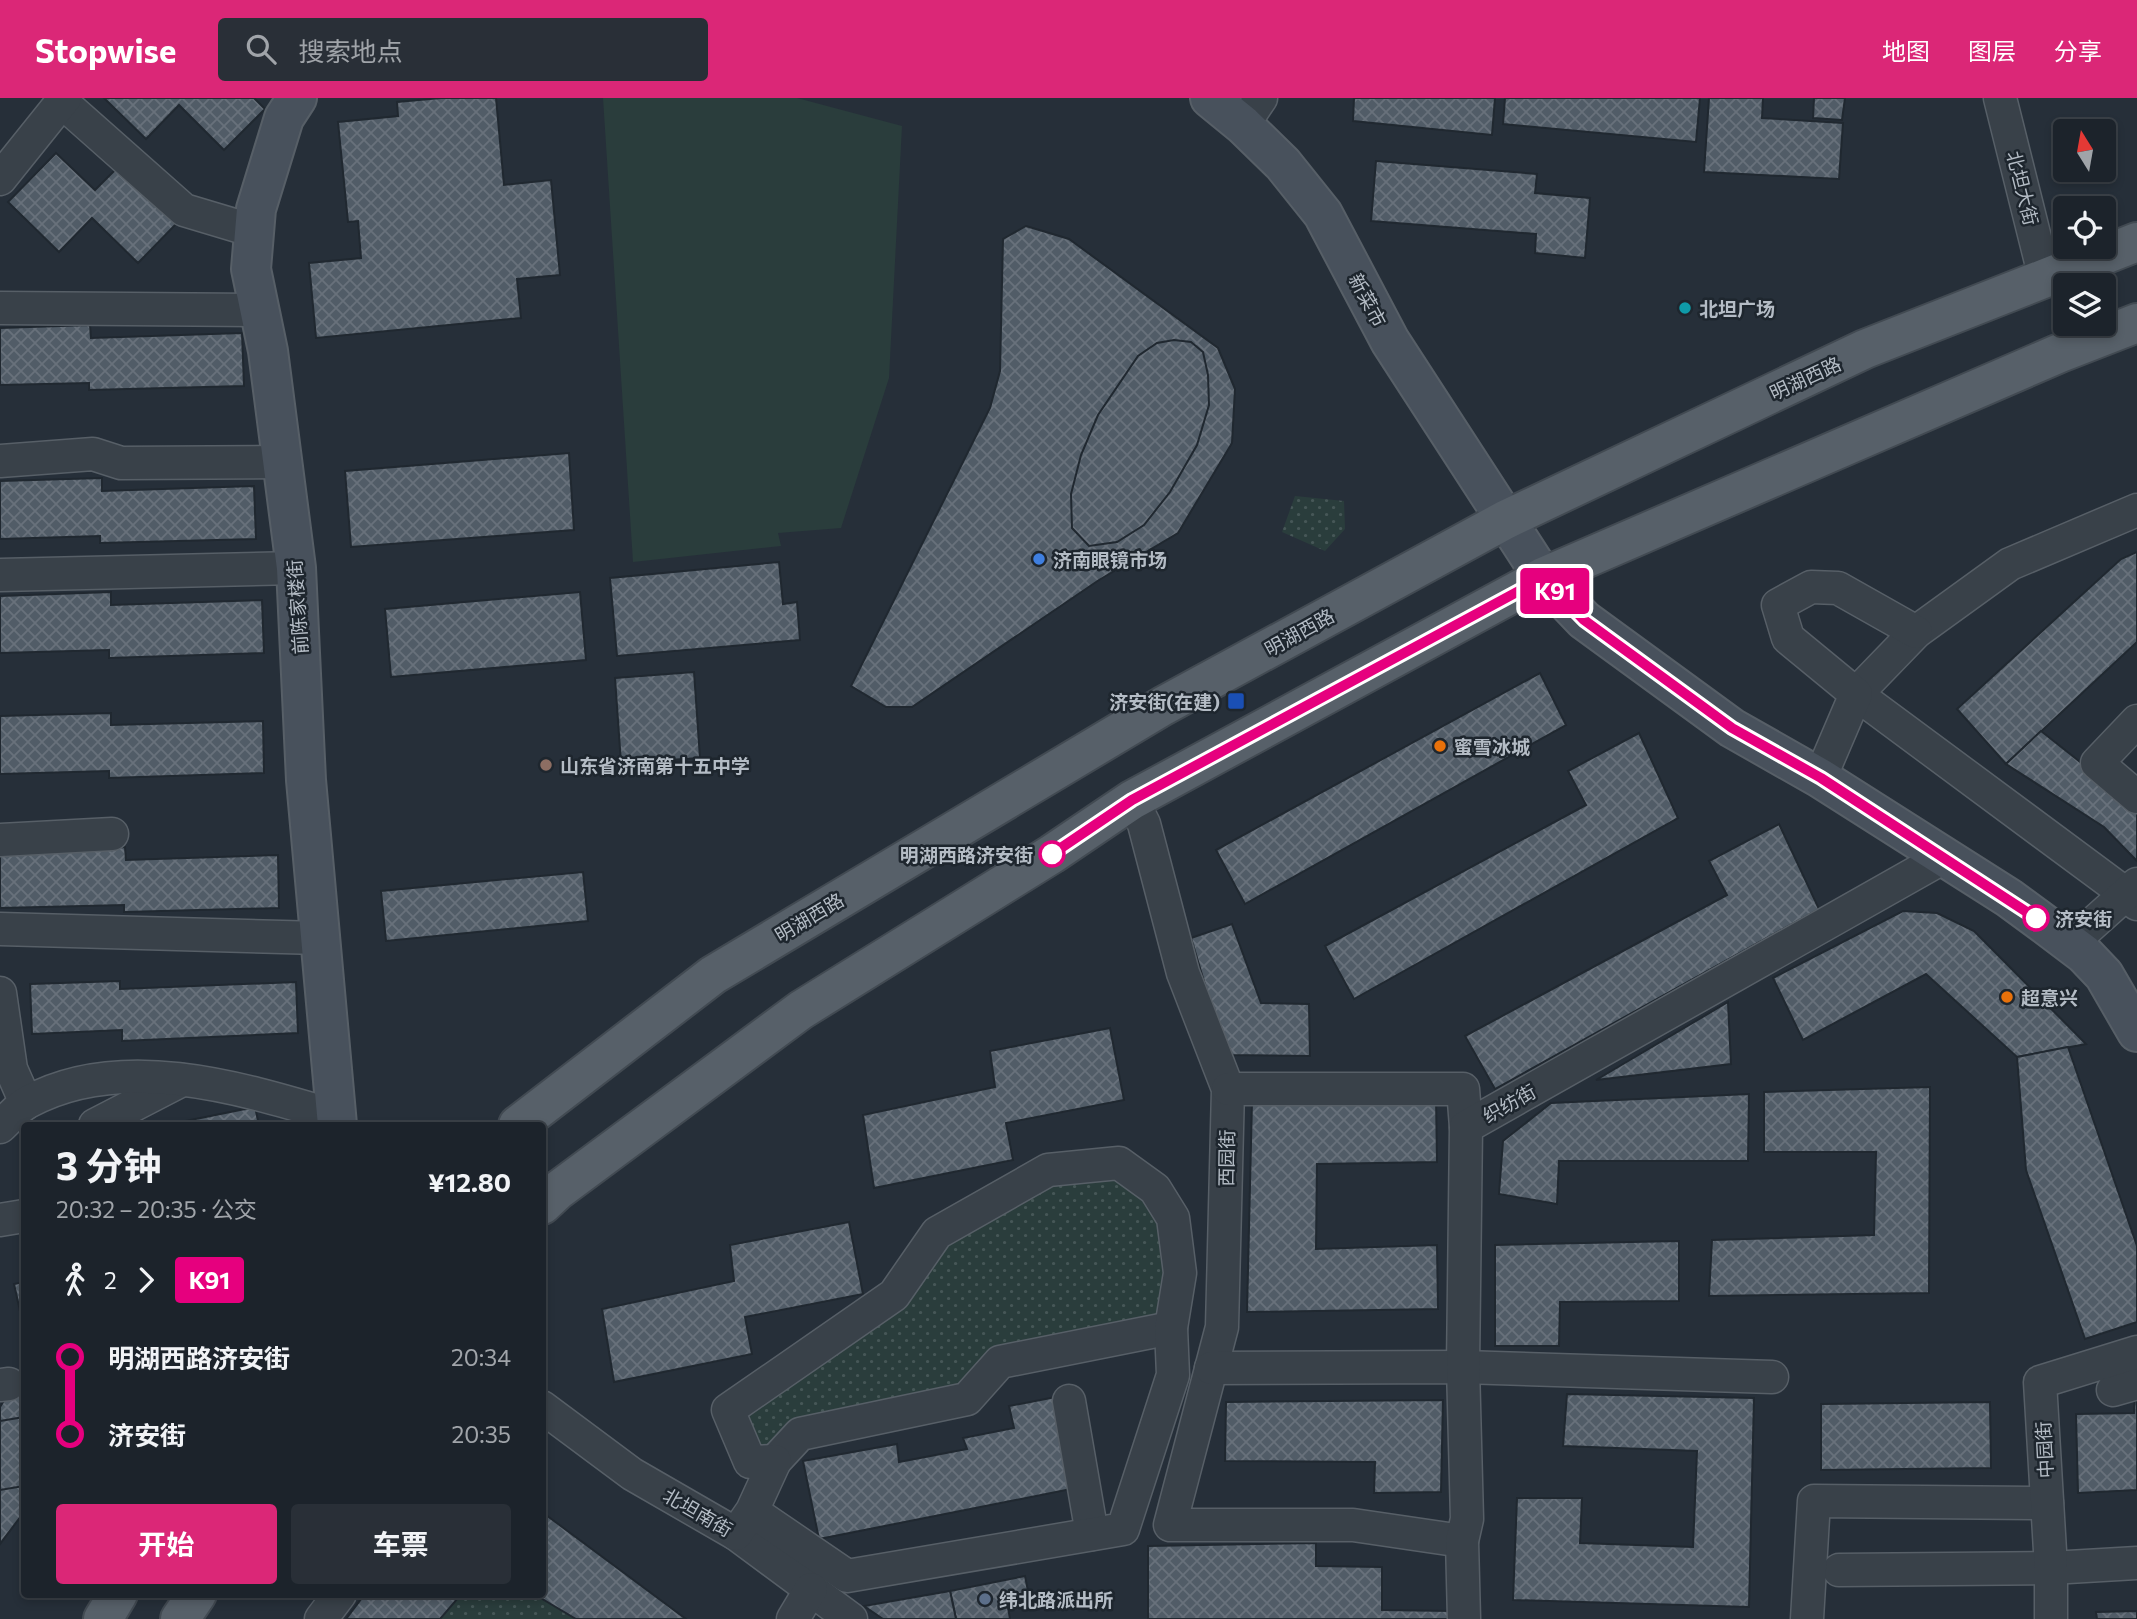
<!DOCTYPE html>
<html lang="zh">
<meta charset="utf-8">
<style>
:root{--surface:#1c232b;--page:#292f37;--text:#f1f3f6;--muted:#a0a4a9;--line:#3a4047;--accent:#db2777}
body{margin:0;font-family:Commissioner,"Noto Sans SC",sans-serif;background:var(--page);color:var(--text);height:100vh;display:flex;flex-direction:column;font-size:26px;white-space:nowrap}
*{box-sizing:border-box;margin:0}
p{font-size:23px;color:var(--muted)}
.icon{flex:none;width:38px;height:38px;fill:none;stroke:currentColor;stroke-width:2;stroke-linecap:round;stroke-linejoin:round}
.map{position:relative;flex:1;overflow:hidden}
.sheet{position:absolute;left:21px;top:1024px;width:525px;height:476px;display:flex;flex-direction:column;background:var(--surface);border-radius:7px;box-shadow:0 4px 10px #0003,0 0 0 2px var(--line)}
.sheet>*{flex:none}
.badge{padding:0 14px;border-radius:5px;font-size:24px;line-height:46px}
.needle{width:46px;rotate:349deg}
.fabs{position:absolute;left:2053px;top:21px;display:grid;gap:14px}
.fabs a{display:grid;place-items:center;width:63px;height:63px;border-radius:7px;background:var(--surface);box-shadow:0 4px 10px #0003,0 0 0 2px var(--line);font-size:35px}
.map>.badge{position:absolute;translate:-50% -50%;box-shadow:0 0 0 4px #fff}
.legs{display:flex;align-items:center;gap:10px;height:77px;padding:0 35px;font-size:23px}
.legs p{margin-inline-start:auto}
.headline{display:flex;align-items:center;justify-content:space-between;height:119px;padding:0 35px}
h1{font-size:38px;font-weight:700;line-height:52px}
.action{display:flex;gap:14px;margin-top:auto;padding:14px 35px}
.action a{flex:1;height:80px;border-radius:7px;background:var(--accent);color:#fff;font-size:28px;font-weight:700;line-height:80px;text-align:center}
.action a+a{background:var(--page);color:var(--text)}
ul{padding:0 35px;list-style:none}
li{display:flex;align-items:center;gap:24px;height:77px;font-size:26px}
li i{display:grid;place-items:center;width:10px;height:100%;margin:0 9px;background:currentColor}
li i::after{content:'';width:18px;height:18px;margin:-9px;border:5px solid;border-radius:50%;background:var(--surface)}
li p{margin-inline-start:auto}
li:first-child i{background:linear-gradient(#0000 50%,currentColor 0)}
li:last-child i{background:linear-gradient(currentColor 50%,#0000 0)}
header{display:flex;align-items:center;gap:42px;box-sizing:border-box;height:98px;padding:0 35px;background:var(--accent);color:#fff}
header strong{font-size:33px}
nav{display:flex;gap:38px;margin-inline-start:auto;font-size:24px}
.search{width:490px;height:63px;background:var(--page);display:flex;align-items:center;gap:18px;box-sizing:border-box;padding:0 24px;border-radius:7px;color:var(--muted);font-size:26px}
.map>svg:first-child{display:block}
</style>
<header>
<strong>Stopwise</strong>
<div class="search"><svg class="icon" aria-label="search" viewBox="0 0 24 24"><circle cx="10" cy="10" r="6"/><path d="M15 15l6 6"/></svg>搜索地点</div>
<nav><a>地图</a><a>图层</a><a>分享</a></nav>
</header>
<div class="map">
<svg width="2137" height="1521" viewBox="0 0 2137 1521">
<defs>
<pattern id="park-dots" width="8" height="8" patternUnits="userSpaceOnUse" patternTransform="scale(1.75)"><rect width="8" height="8" fill="#2a3d3c"/><path d="M2 2h.1M6 6h.1" fill="none" stroke="#465757" stroke-width="1.8" stroke-linecap="round"/></pattern>
<pattern id="building-cross-hatch" width="8" height="8" patternUnits="userSpaceOnUse" patternTransform="scale(1.75)"><rect width="8" height="8" fill="#515c67"/><path d="M0 0l8 8M0 8l8-8" fill="none" stroke="#68717b"/></pattern>
</defs>
<rect width="100%" height="100%" fill="#262f39"/>
<g fill="url(#park-dots)">
<polygon points="1295,398 1344,403 1345,431 1325,453 1282,434"/>
<polygon points="1119,1065 1155,1091 1171,1230 1000,1264 967,1301 750,1364 728,1312 802,1262 937,1135 1048,1072"/>
<polygon points="472,1496 534,1496 576,1521 440,1521 459,1499"/>
</g>
<polygon fill="#2a3d3c" points="603,0 797,0 902,28 889,280 841,430 778,435 781,448 633,464"/>
<g fill="url(#building-cross-hatch)" stroke="#202830" stroke-width="2">
<polygon points="104,0 254,0 265,11 224,52 179,7 146,41"/>
<polygon points="441,0 496,0 504,87 551,82 560,177 517,181 521,220 316,240 309,165 361,160 358,123 348,124 338,24 398,18 397,4"/>
<polygon points="1354,0 1495,0 1492,37 1353,23"/>
<polygon points="1505,0 1700,0 1696,44 1503,26"/>
<polygon points="1709,0 1763,0 1762,20 1843,25 1839,81 1704,74"/>
<polygon points="1814,0 1845,0 1842,22 1813,20"/>
<polygon points="56,55 95,92 120,67 178,124 138,165 92,120 59,154 8,104"/>
<polygon points="1376,63 1537,76 1535,95 1590,100 1585,160 1535,155 1536,136 1371,123"/>
<polygon points="1026,128 1069,141 1218,250 1235,291 1232,345 1178,435 1099,482 912,609 886,609 851,588 990,310 1000,273 1003,141"/>
<polygon points="90,227 91,240 242,235 244,288 89,292 89,285 0,287 0,230"/>
<polygon points="1174,242 1191,244 1203,254 1208,277 1209,307 1197,347 1170,394 1144,427 1117,444 1089,448 1072,430 1071,396 1081,357 1098,317 1138,258 1157,245"/>
<polygon points="569,355 574,432 351,449 345,373"/>
<polygon points="102,380 102,393 254,388 256,441 100,445 100,438 0,441 0,383"/>
<polygon points="2137,454 2137,544 2006,666 1957,611 2121,461"/>
<polygon points="779,464 783,506 797,504 800,542 617,558 610,480"/>
<polygon points="111,494 111,507 262,502 264,555 109,560 109,552 0,555 0,498"/>
<polygon points="580,494 586,562 391,579 385,511"/>
<polygon points="694,574 700,660 621,665 615,580"/>
<polygon points="1540,575 1566,627 1245,806 1216,752"/>
<polygon points="111,615 111,627 263,623 264,675 109,680 109,673 0,676 0,618"/>
<polygon points="2041,633 2137,709 2137,763 2104,729 2006,666"/>
<polygon points="1639,635 1678,720 1354,901 1325,848 1586,707 1568,673"/>
<polygon points="1779,726 1819,811 1495,991 1465,938 1727,797 1709,763"/>
<polygon points="125,749 126,762 278,757 279,810 124,814 124,807 0,810 0,753"/>
<polygon points="583,774 588,823 386,843 381,793"/>
<polygon points="1903,813 1937,815 1974,833 2086,946 2017,959 1926,876 1803,942 1773,880"/>
<polygon points="1232,826 1261,905 1309,906 1310,958 1226,957 1191,840"/>
<polygon points="120,883 120,891 296,884 298,935 122,943 122,932 32,936 30,886"/>
<polygon points="1728,904 1731,966 1596,982"/>
<polygon points="1110,930 1124,1002 1006,1025 1013,1062 874,1090 863,1017 995,989 990,953"/>
<polygon points="2068,949 2137,1148 2137,1224 2085,1241 2026,1072 2017,959"/>
<polygon points="1930,989 1929,1195 1709,1198 1712,1142 1874,1137 1876,1054 1764,1054 1764,994"/>
<polygon points="1749,996 1748,1063 1559,1063 1557,1106 1499,1096 1503,1043 1551,1005"/>
<polygon points="1436,998 1437,1064 1317,1066 1316,1151 1437,1147 1438,1211 1247,1214 1252,1003"/>
<polygon points="255,1009 259,1027 166,1027"/>
<polygon points="849,1124 863,1196 745,1219 752,1256 614,1284 602,1211 734,1183 730,1147"/>
<polygon points="1679,1143 1679,1203 1560,1204 1559,1248 1495,1248 1495,1147"/>
<polygon points="24,1184 24,1221 22,1222 14,1186"/>
<polygon points="24,1270 24,1414 0,1446 0,1309"/>
<polygon points="1567,1296 1754,1300 1749,1509 1513,1502 1517,1400 1582,1400 1580,1445 1693,1449 1697,1353 1563,1348"/>
<polygon points="2137,1297 2137,1392 2078,1395 2076,1316 2134,1315 2135,1298"/>
<polygon points="1056,1299 1076,1390 819,1441 803,1363 897,1346 899,1364 967,1351 963,1340 1014,1330 1009,1308"/>
<polygon points="1443,1302 1441,1394 1374,1395 1375,1364 1225,1363 1226,1304"/>
<polygon points="1990,1304 1991,1370 1821,1372 1821,1306"/>
<polygon points="24,1319 24,1388 0,1392 0,1323"/>
<polygon points="542,1414 686,1521 576,1521 534,1496 542,1496"/>
<polygon points="1316,1445 1316,1468 1382,1469 1382,1512 1452,1513 1452,1521 1148,1521 1148,1448"/>
<polygon points="1025,1478 1029,1498 1007,1503 1010,1521 956,1521 950,1493"/>
<polygon points="950,1493 956,1521 883,1521 864,1508"/>
<polygon points="365,1496 459,1496 459,1499 440,1521 346,1521"/>
<polygon points="2137,1513 2137,1521 2097,1521 2096,1514"/>
</g>
<g fill="none" stroke-linecap="round" stroke-linejoin="round">
<defs>
<g id="street">
<polyline points="2000,0 2045,180"/>
<polyline points="62,4 184,112 254,133"/>
<polyline points="1243,27 1261,0"/>
<polyline points="0,81 65,0"/>
<polyline points="0,210 259,212"/>
<polyline points="0,363 93,356 121,365 282,364"/>
<polyline points="2137,412 2010,466 1916,534 1856,596 2126,796 2137,806"/>
<polyline points="0,477 296,470"/>
<polyline points="2137,623 2097,665 2137,699"/>
<polyline points="1820,680 1856,596 1788,540 1778,507 1811,489 1838,490 1916,534"/>
<polyline points="1132,702 1144,726 1183,875 1228,991 1222,1229 1170,1427 1353,1427 1462,1443"/>
<polyline points="0,742 112,736"/>
<polyline points="0,831 320,840"/>
<polyline points="2070,846 2137,786"/>
<polyline points="0,895 11,971 26,1005"/>
<polyline points="1228,991 1463,991 1466,1029"/>
<polyline points="95,1027 182,982"/>
<path d="M0 1029C9 1021 18 1009 28 1004 121 953 241 990 335 1018"/>
<polyline points="0,1122 24,1118"/>
<polyline points="1211,1270 1463,1269 1772,1279"/>
<polyline points="0,1287 9,1286"/>
<polyline points="2113,1292 2137,1285"/>
<polyline points="1069,1303 1092,1436"/>
<polyline points="542,1309 632,1376 736,1436 851,1521"/>
<polyline points="775,1363 800,1336 967,1301 1000,1264 1171,1230"/>
<polyline points="736,1436 752,1413 775,1363 750,1364 728,1312 894,1197 937,1135 1048,1072 1119,1065 1155,1091 1173,1120 1180,1175 1171,1230 1173,1277 1123,1431 847,1478 752,1413"/>
<polyline points="1839,1472 2051,1470 2137,1465"/>
<polyline points="321,1521 340,1496"/>
<polyline points="793,1521 811,1491"/>
<polyline points="1464,1521 1462,1443 1467,1421 1463,1269 1466,1029 1944,759"/>
<polyline points="1807,1521 1814,1403 2047,1405"/>
<polyline points="2051,1521 2051,1470 2040,1284 2137,1254"/>
</g>
<g id="secondary">
<polyline points="297,0 284,20 256,111 251,171 268,253 296,470 306,682 337,1027"/>
<polyline points="1210,0 1243,27 1283,66 1323,116 1390,243 1543,479 1584,522 1732,630 1820,680 2009,800 2043,825 2084,856 2104,877 2137,934"/>
</g>
<g id="primary">
<polyline points="518,1027 713,877 1163,608 1505,422 1865,251 2137,144"/>
<polyline points="542,1107 557,1093 801,912 1052,756 1132,702 1543,479 2060,255 2137,225"/>
<polyline points="103,1521 118,1496"/>
<polyline points="180,1521 197,1496"/>
</g>
</defs>
<use href="#street" stroke="#575f67" stroke-width="35"/>
<use href="#secondary" stroke="#575f67" stroke-width="42"/>
<use href="#primary" stroke="#424a52" stroke-width="42"/>
<use href="#street" stroke="#394149" stroke-width="32"/>
<use href="#secondary" stroke="#48515c" stroke-width="38"/>
<use href="#primary" stroke="#576069" stroke-width="38"/>
</g>
<g fill="none" stroke-linecap="round" stroke-linejoin="round">
<defs>
<polyline id="line-1" points="1052,756 1132,702 1543,480 1584,522 1732,630 1821,680 2036,820"/>
</defs>
<use href="#line-1" stroke="#fff" stroke-width="16"/>
<use href="#line-1" stroke="#e6007e" stroke-width="10"/>
</g>
<circle fill="#0f9aa8" stroke="#1e262e" stroke-width="2.5" cx="1685" cy="210" r="7"/>
<circle fill="#3f7fe0" stroke="#1e262e" stroke-width="2.5" cx="1039" cy="461" r="7"/>
<rect fill="#1a4fb4" stroke="#1e262e" stroke-width="2.5" x="1227" y="594" width="18" height="18" rx="3.5"/>
<g fill="#e8710a" stroke="#1e262e" stroke-width="2.5">
<circle cx="1440" cy="648" r="7"/>
<circle cx="2007" cy="899" r="7"/>
</g>
<circle fill="#8d6e63" stroke="#1e262e" stroke-width="2.5" cx="546" cy="667" r="7"/>
<g fill="#fff" stroke="#e6007e" stroke-width="3.5">
<circle cx="1052" cy="756" r="12"/>
<circle cx="2036" cy="820" r="12"/>
</g>
<circle fill="#5c6f8a" stroke="#1e262e" stroke-width="2.5" cx="985" cy="1501" r="7"/>
<g text-anchor="middle" dominant-baseline="central" stroke-width="5" stroke-linejoin="round" paint-order="stroke">
<g font-size="19" fill="#b4bcc5" stroke="#1e262e">
<text transform="translate(2023 90) rotate(76)">北坦大街</text>
<text transform="translate(1368 202) rotate(62)">新菜市</text>
<text transform="translate(1805 280) rotate(-25)">明湖西路</text>
<text transform="translate(297 509) rotate(-94)">前陈家楼街</text>
<text transform="translate(1299 534) rotate(-29)">明湖西路</text>
<text transform="translate(809 819) rotate(-31)">明湖西路</text>
<text transform="translate(1509 1005) rotate(-29)">织纺街</text>
<text transform="translate(1226 1060) rotate(-89)">西园街</text>
<text transform="translate(2044 1352) rotate(-93)">中园街</text>
<text transform="translate(698 1414) rotate(30)">北坦南街</text>
</g>
<g font-size="19" font-weight="bold" fill="#b4bcc5" stroke="#1e262e" text-anchor="start">
<text x="1699" y="210">北坦广场</text>
<text x="1053" y="461">济南眼镜市场</text>
<text x="1220" y="603" text-anchor="end">济安街(在建)</text>
<text x="1454" y="648">蜜雪冰城</text>
<text x="560" y="667">山东省济南第十五中学</text>
<text x="2021" y="899">超意兴</text>
<text x="999" y="1501">纬北路派出所</text>
</g>
<g font-size="19" font-weight="bold" fill="#b4bcc5" stroke="#1e262e" text-anchor="end">
<text x="1033" y="756">明湖西路济安街</text>
<text x="2055" y="820" text-anchor="start">济安街</text>
</g>
</g>
</svg>
<div class="fabs">
<a><svg class="needle" viewBox="-14 -14 28 28"><path d="M0-13l5 13h-10z" fill="#e53935"/><path d="M0 13l5-13h-10z" fill="#a0a4a9"/></svg></a>
<a><svg class="icon" aria-label="locate" viewBox="0 0 24 24"><circle cx="12" cy="12" r="6"/><path d="M12 2v4M12 18v4M2 12h4M18 12h4"/></svg></a>
<a><svg class="icon" aria-label="layers" viewBox="0 0 24 24"><path d="M12 4l9 5-9 5-9-5zM3 14l9 5 9-5"/></svg></a>
</div>
<b class="badge" style="left:1555px;top:493px;background:#e6007e;color:#fff">K91</b>
<section class="sheet">
<div class="headline"><div><h1>3 分钟</h1><p>20:32 – 20:35 · 公交</p></div><b>¥12.80</b></div>
<div class="legs"><svg class="icon" aria-label="walk" viewBox="0 0 24 24"><circle cx="13" cy="4" r="2"/><path d="M13 8l-2 6 4 7M11 14l-3 7M7 12l3-4h3l4 4"/></svg>2<svg class="icon" aria-label="forward" viewBox="0 0 24 24"><path d="M9 5l7 7-7 7"/></svg><b class="badge" style="background:#e6007e;color:#fff">K91</b></div>
<ul>
<li><i style="color:#e6007e"></i><b>明湖西路济安街</b><p>20:34</p></li>
<li><i style="color:#e6007e"></i><b>济安街</b><p>20:35</p></li>
</ul>
<div class="action"><a>开始</a><a>车票</a></div>
</section>
</div>
